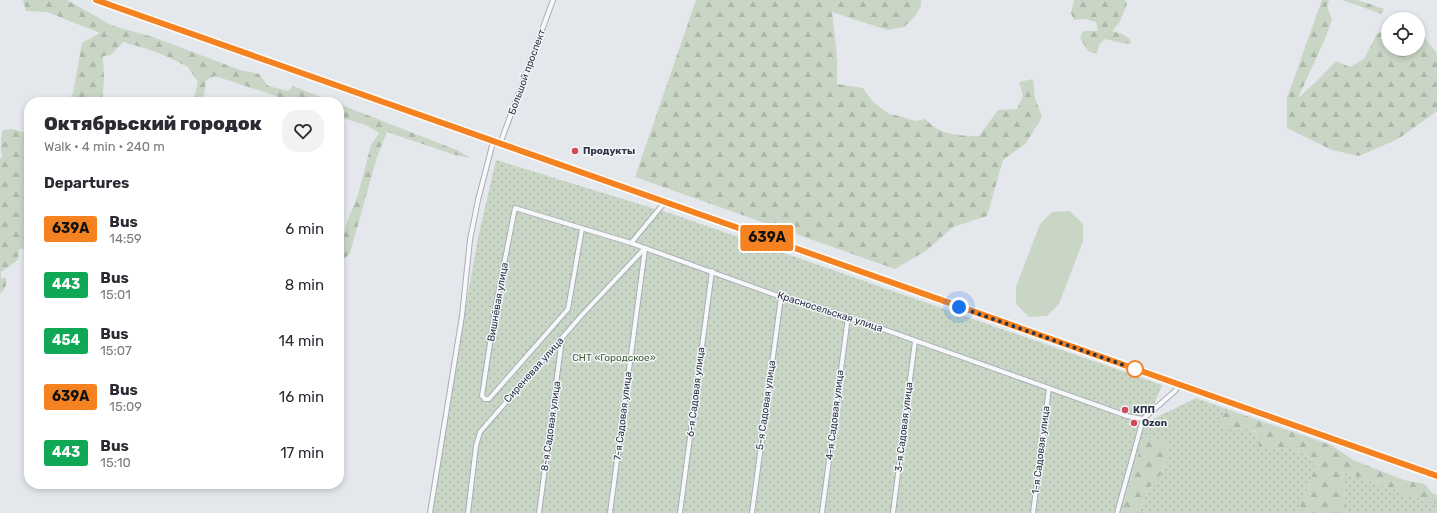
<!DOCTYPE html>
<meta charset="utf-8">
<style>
:root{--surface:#fff;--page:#f2f2f3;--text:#2b2b33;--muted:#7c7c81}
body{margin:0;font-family:Rubik,sans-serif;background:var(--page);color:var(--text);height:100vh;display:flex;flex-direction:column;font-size:15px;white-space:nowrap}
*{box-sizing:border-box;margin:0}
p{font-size:13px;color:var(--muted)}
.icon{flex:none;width:22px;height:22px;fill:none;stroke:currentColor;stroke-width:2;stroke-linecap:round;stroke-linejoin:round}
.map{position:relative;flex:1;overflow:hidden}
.sheet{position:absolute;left:24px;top:97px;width:320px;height:392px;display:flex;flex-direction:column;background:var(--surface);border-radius:16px;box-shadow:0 2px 6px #0003}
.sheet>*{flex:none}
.badge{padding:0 8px;border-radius:3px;font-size:14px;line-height:26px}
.tools{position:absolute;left:1381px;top:12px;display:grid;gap:8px}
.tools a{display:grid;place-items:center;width:44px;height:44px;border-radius:50%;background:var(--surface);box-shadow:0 2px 6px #0003;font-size:20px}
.you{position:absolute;width:20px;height:20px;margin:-10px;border:3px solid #fff;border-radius:50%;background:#1a73e8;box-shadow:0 0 0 6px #1a73e833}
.map>.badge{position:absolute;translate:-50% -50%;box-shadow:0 0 0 2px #fff}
h2{padding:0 20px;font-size:15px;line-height:36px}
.round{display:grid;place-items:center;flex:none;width:42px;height:42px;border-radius:16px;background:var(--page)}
.headline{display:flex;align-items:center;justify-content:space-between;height:68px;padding:0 20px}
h1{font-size:19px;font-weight:800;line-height:30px}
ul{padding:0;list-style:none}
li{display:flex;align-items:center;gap:12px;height:56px;padding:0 20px}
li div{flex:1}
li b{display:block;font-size:15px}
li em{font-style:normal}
li .badge{min-width:44px;font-weight:700;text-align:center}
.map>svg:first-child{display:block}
</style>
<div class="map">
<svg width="1437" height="513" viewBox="0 0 1437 513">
<defs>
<pattern id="green-dots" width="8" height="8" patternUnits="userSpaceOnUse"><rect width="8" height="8" fill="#c9d6c5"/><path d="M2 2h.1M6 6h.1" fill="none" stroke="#adb8ab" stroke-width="1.8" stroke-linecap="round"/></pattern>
<pattern id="forest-firs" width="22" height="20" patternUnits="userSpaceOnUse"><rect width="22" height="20" fill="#c9d6c5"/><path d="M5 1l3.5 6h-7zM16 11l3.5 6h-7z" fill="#adb8ab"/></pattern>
</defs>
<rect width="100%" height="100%" fill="#e4e7ec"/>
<g fill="url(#green-dots)">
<polygon points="496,160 675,215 1162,385 1147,422 1196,398 1238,413 1227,412 1231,430 1248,429 1257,433 1259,448 1295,449 1316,461 1310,483 1297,513 1138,513 1148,490 1159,477 1166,465 1166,444 1160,439 1143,438 1121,513 429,513 478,238"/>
<polygon points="1342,472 1437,504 1437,513 1347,513"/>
</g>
<g fill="url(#forest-firs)">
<polygon points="23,0 67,0 113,26 153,37 240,70 259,74 268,86 288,91 293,86 334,102 294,102 215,76 206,80 203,102 193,102 198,82 188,67 164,55 144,48 123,42 111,55 103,56 104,79 102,102 67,102 73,93 82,43 100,33 47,12 26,11"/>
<path d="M696 0H921V6L915 16 904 27 887 30 832 12 837 57V84L863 88 873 102 889 114 899 116 915 121 925 119C940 135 958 136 979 136L998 110 1017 109 1023 96 1019 82 1033 79 1035 98 1042 117 1026 143 1003 160 987 216 953 227 927 250 895 269 635 177Z"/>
<polygon points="1074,0 1125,0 1127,4 1119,23 1112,31 1122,34 1130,39 1131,44 1117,42 1105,39 1099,45 1097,54 1088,51 1080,38 1083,31 1098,31 1096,22 1085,19 1074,20 1071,13"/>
<polygon points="1322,0 1329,0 1327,6 1332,19 1325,39 1298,98 1317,81 1336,61 1350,67 1364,59 1377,34 1388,29 1388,49 1418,49 1418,30 1437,53 1437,111 1398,139 1359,156 1332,150 1287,128 1287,98"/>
<polygon points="1342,0 1358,0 1384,9 1382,14"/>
<polygon points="339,104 459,151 470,158 455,155 387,132 377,157 350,253 343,260 342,248 346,224 358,195 371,145 379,133 366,125 339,117"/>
<path d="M12 129 29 134V246L24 249H19L18 260 1 272V278H6C7 285 5 289 0 294V159L2 158C1 150 0 138 3 130Z"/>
<polygon points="1227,412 1238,413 1331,445 1353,460 1404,480 1425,484 1432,493 1437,495 1437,504 1342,472 1347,513 1297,513 1310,483 1316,461 1295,449 1259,448 1257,432 1248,429 1231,430 1222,424 1221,416"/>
<polygon points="1143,438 1160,439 1167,444 1166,465 1159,477 1148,490 1138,513 1121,513"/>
</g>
<polygon fill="#c9d6c5" points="1070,211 1083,224 1083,241 1059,304 1047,316 1029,317 1016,304 1016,287 1040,224 1052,212"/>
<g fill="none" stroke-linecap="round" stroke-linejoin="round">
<defs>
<g id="street">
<polyline points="500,144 553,0"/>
<polyline points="582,229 568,309 489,399 485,399 482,396 495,310 515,208 631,243 781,297 866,323 1127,416 1143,419"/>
<polyline points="631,243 665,202"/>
<polyline points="430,513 462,316 470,240 478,200 493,142"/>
<polyline points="468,513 476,446 480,432 581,316 645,248"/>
<polyline points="539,513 562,339"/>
<polyline points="610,513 645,249"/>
<polyline points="680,513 712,271"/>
<polyline points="752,513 781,297"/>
<polyline points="822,513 848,317"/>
<polyline points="893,513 915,341"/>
<polyline points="1033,513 1049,388"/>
<polyline points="1117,513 1143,419 1175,391 1179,385"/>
</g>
<polyline id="secondary" points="96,0 1437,476"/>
</defs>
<use href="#street" stroke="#a9aeb7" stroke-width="6"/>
<use href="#secondary" stroke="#a9aeb7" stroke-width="8"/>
<use href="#street" stroke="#f7f8fa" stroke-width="4"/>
<use href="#secondary" stroke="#fff" stroke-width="6"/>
</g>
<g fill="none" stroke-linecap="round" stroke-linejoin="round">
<defs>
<polyline id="line" points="96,0 1437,476"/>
</defs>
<use href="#line" stroke="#fff" stroke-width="9"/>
<use href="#line" stroke="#f58220" stroke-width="6"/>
<polyline stroke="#2b3445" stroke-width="4" stroke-dasharray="0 7.2" points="959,307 1135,369"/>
</g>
<g fill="#d1495b" stroke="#f4f6f9" stroke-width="1.5">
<circle cx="575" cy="151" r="4"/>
<circle cx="1125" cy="410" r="4"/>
<circle cx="1134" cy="423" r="4"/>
</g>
<circle fill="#fff" stroke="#f58220" stroke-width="2" cx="1135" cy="369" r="8"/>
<g text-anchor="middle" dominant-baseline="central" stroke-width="3" stroke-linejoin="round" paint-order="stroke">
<g font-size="10" fill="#2b3445" stroke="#f4f6f9">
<text transform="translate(527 72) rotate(-70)">Большой проспект</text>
<text transform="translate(498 302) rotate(-80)">Вишнёвая улица</text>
<text transform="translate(830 312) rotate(18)">Красносельская улица</text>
<text transform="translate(534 370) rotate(-48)">Сиреневая улица</text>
<text transform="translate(696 392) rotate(-83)">6-я Садовая улица</text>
<text transform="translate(766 405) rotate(-82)">5-я Садовая улица</text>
<text transform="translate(835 415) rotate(-83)">4-я Садовая улица</text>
<text transform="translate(623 416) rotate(-83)">7-я Садовая улица</text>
<text transform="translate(551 426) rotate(-82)">8-я Садовая улица</text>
<text transform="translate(904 427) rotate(-83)">3-я Садовая улица</text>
<text transform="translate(1041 450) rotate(-83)">1-я Садовая улица</text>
</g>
<g font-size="10" font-weight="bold" fill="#2b3445" stroke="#f4f6f9" text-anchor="start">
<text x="583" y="151">Продукты</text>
<text x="1133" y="410">КПП</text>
<text x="1142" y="423">Ozon</text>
</g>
<g font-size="10" fill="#3f6138" stroke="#f4f6f9">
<text x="614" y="358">СНТ «Городское»</text>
</g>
</g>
</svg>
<div class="tools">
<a><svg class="icon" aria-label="locate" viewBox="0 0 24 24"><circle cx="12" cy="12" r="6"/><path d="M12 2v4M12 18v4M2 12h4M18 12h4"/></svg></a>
</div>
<div class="you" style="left:959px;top:307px"></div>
<b class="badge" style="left:767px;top:238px;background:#f58220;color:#111">639А</b>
<section class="sheet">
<div class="headline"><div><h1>Октябрьский городок</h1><p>Walk · 4 min · 240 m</p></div><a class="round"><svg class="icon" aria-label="heart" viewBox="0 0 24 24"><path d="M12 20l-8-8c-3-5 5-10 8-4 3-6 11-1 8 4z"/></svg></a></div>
<h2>Departures</h2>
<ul>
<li><span class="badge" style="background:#f58220;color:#111">639А</span><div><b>Bus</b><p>14:59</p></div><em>6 min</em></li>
<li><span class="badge" style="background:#10a855;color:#fff">443</span><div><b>Bus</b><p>15:01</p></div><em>8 min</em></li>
<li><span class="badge" style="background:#10a855;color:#fff">454</span><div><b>Bus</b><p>15:07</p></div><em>14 min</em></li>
<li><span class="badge" style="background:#f58220;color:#111">639А</span><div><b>Bus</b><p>15:09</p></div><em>16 min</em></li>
<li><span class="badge" style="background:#10a855;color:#fff">443</span><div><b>Bus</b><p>15:10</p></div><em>17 min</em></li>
</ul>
</section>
</div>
